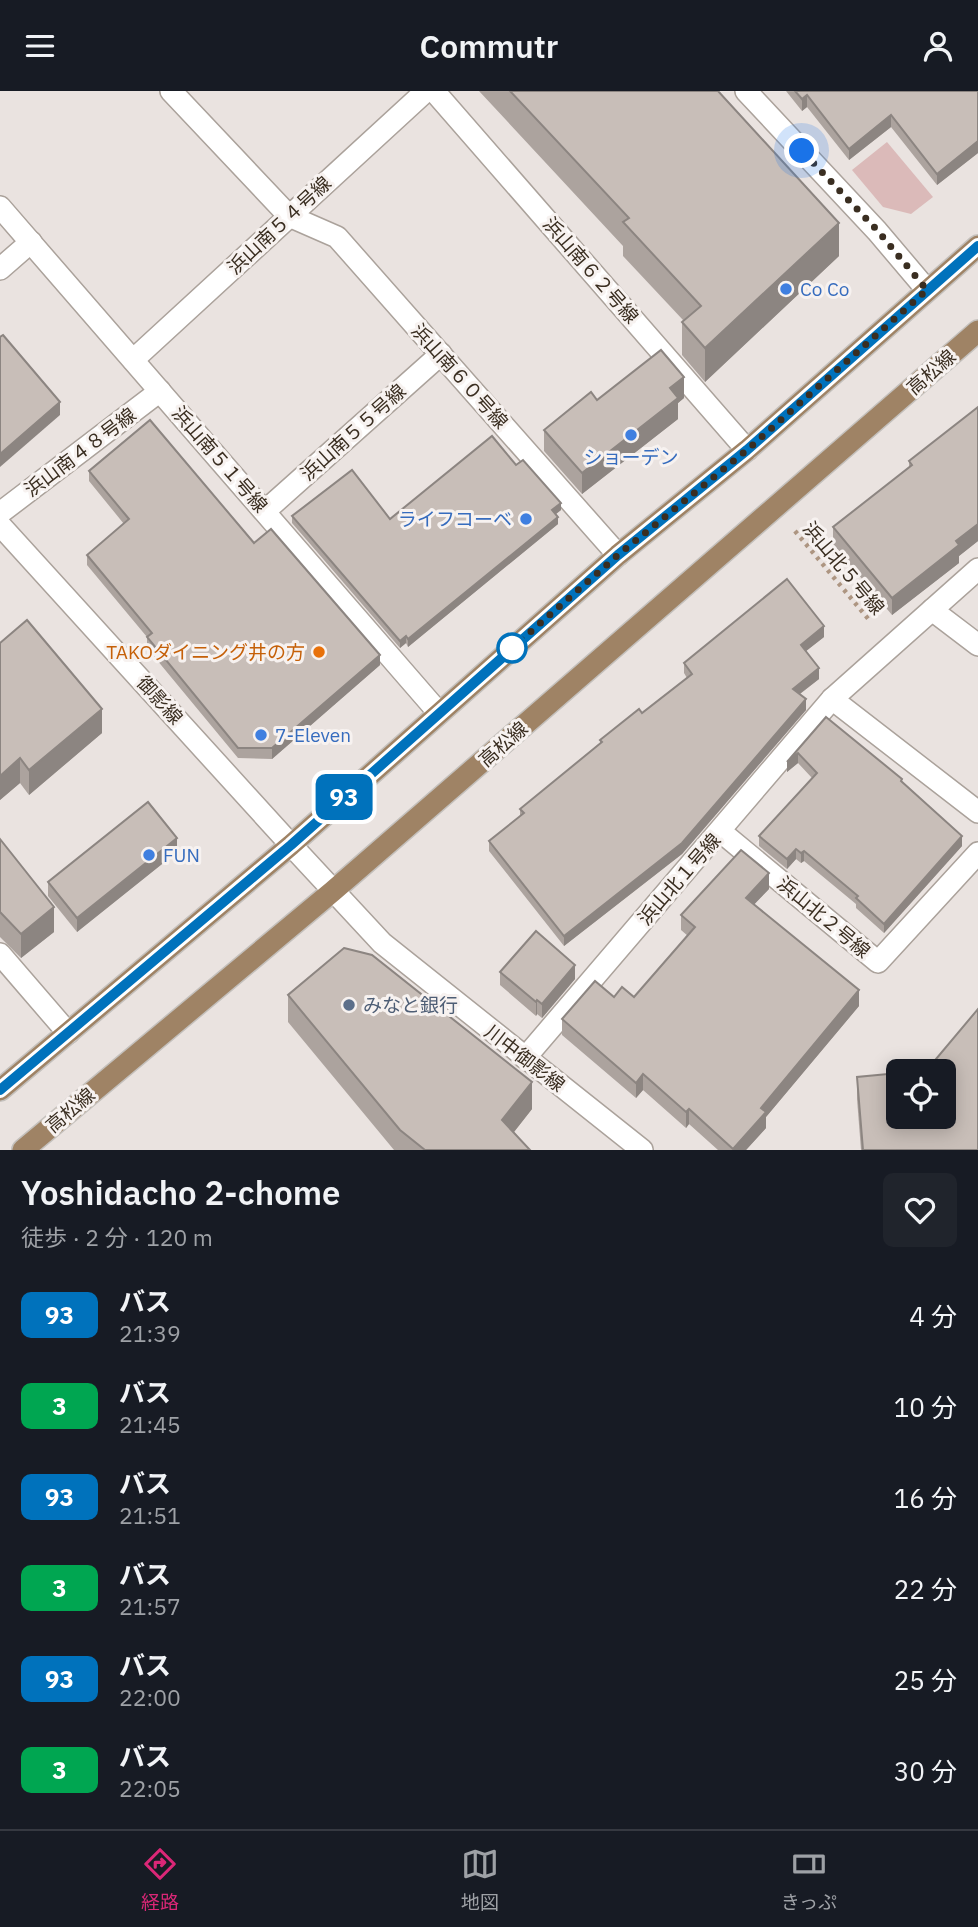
<!DOCTYPE html>
<html lang="ja">
<meta charset="utf-8">
<style>
:root{--surface:#171b24;--page:#20242c;--text:#f1f3f6;--muted:#9ea1a6;--line:#363941;--accent:#db2777}
body{margin:0;font-family:"IBM Plex Sans","Noto Sans JP",sans-serif;background:var(--page);color:var(--text);height:100vh;display:flex;flex-direction:column;font-size:26px;white-space:nowrap}
*{box-sizing:border-box;margin:0}
p{font-size:23px;color:var(--muted)}
.icon{flex:none;width:38px;height:38px;fill:none;stroke:currentColor;stroke-width:2;stroke-linecap:round;stroke-linejoin:round}
.map{position:relative;height:1059px;overflow:hidden}
.side{display:flex;flex-direction:column;background:var(--surface);flex:1}
.side>*{flex:none}
.badge{padding:0 14px;border-radius:10px;font-size:24px;line-height:46px}
.fabs{position:absolute;left:886px;top:968px;display:grid;gap:14px}
.fabs a{display:grid;place-items:center;width:70px;height:70px;border-radius:10px;background:var(--surface);box-shadow:0 4px 18px #0003;font-size:35px}
.you{position:absolute;width:35px;height:35px;margin:-18px;border:5px solid #fff;border-radius:50%;background:#1a73e8;box-shadow:0 0 0 10px #1a73e833}
.map>.badge{position:absolute;translate:-50% -50%;box-shadow:0 0 0 4px #fff}
.round{display:grid;place-items:center;flex:none;width:74px;height:74px;border-radius:10px;background:var(--page)}
.summary{display:flex;align-items:center;justify-content:space-between;height:119px;padding:0 21px}
h1{font-size:33px;font-weight:600;line-height:52px}
ul{padding:0;list-style:none}
li{display:flex;align-items:center;gap:21px;height:91px;padding:0 21px}
li div{flex:1}
li b{display:block;font-size:26px}
li em{font-style:normal}
li .badge{min-width:77px;font-weight:700;text-align:center}
header{display:flex;justify-content:space-between;align-items:center;height:91px;padding:0 21px;background:var(--surface);font-size:32px;font-weight:600}
.tab-bar{display:flex;justify-content:space-around;align-items:center;height:98px;border-top:2px solid var(--line);background:var(--surface);font-size:19px;color:var(--muted)}
.tab-bar a{display:grid;justify-items:center;gap:4px}
.tab-bar .current{color:var(--accent)}
.map>svg:first-child{display:block}
</style>
<header><svg class="icon" aria-label="menu" viewBox="0 0 24 24"><path d="M4 6h16M4 12h16M4 18h16"/></svg>Commutr<svg class="icon" aria-label="person" viewBox="0 0 24 24"><circle cx="12" cy="8" r="4"/><path d="M4 21q1-7 8-7t8 7"/></svg></header>
<div class="map">
<svg width="978" height="1059" viewBox="0 0 978 1059">
<rect width="100%" height="100%" fill="#eae3e0"/>
<polygon fill="#dbbab9" points="887,51 933,106 911,123 883,116 852,79"/>
<g fill="none" stroke-linecap="round" stroke-linejoin="round">
<defs>
<g id="minor">
<polyline points="171,0 289,125 337,146 618,464"/>
<polyline points="434,0 747,359"/>
<polyline points="746,0 877,140 927,199"/>
<polyline points="0,116 439,622"/>
<polyline points="0,178 31,151"/>
<polyline points="133,269 426,0"/>
<polyline points="265,420 441,263"/>
<polyline points="0,422 160,300"/>
<polyline points="0,434 291,754"/>
<polyline points="932,519 978,554"/>
<polyline points="832,608 978,721"/>
<polyline points="720,740 878,871 978,762"/>
<polyline points="0,863 68,942"/>
<polyline points="525,967 832,608 978,478"/>
</g>
<polyline id="tertiary" points="291,754 382,852 642,1059"/>
<g id="primary">
<polyline points="0,999 291,754 618,464 747,359 978,155"/>
<polyline points="23,1059 333,800 978,240"/>
</g>
</defs>
<use href="#minor" stroke="#aba29b" stroke-width="24"/>
<use href="#tertiary" stroke="#aba29b" stroke-width="24"/>
<use href="#primary" stroke="#c4c0bc" stroke-width="24"/>
<polyline stroke="#ad9581" stroke-width="4.5" stroke-dasharray="3.5 5" stroke-linecap="butt" points="795,440 870,530"/>
<use href="#minor" stroke="#fff" stroke-width="21"/>
<use href="#tertiary" stroke="#fff" stroke-width="21"/>
<use href="#primary" stroke="#9f8365" stroke-width="21"/>
</g>
<g fill="#aca39e">
<polygon points="479,0 718,0 839,165 705,291 682,264 682,231 683,229 623,165 623,155"/>
<polygon points="786,0 978,0 978,62 937,94 891,36 849,69 807,16 802,20"/>
<polygon points="684,307 678,312 678,328 582,403 544,360 544,339 597,309"/>
<polygon points="978,316 978,450 959,465 959,472 892,524 833,453 833,436 909,376 909,370"/>
<polygon points="516,374 561,419 556,423 558,433 408,556 406,552 400,557 292,432 292,425 390,428"/>
<polygon points="89,380 254,452 380,574 272,668 238,667 147,557 147,546 87,474 87,464 124,433 89,390"/>
<polygon points="824,546 806,560 819,588 800,603 806,619 682,763 564,855 489,760 489,750 520,725 520,718 600,652 600,649 642,622 687,587 684,582 684,572"/>
<polygon points="0,552 102,642 29,704 20,692 0,709"/>
<polygon points="826,626 902,692 962,755 884,842 856,817 856,813 804,770 801,772 796,768 787,778 759,755 759,745 812,687 798,672 787,681 787,671"/>
<polygon points="0,748 54,841 21,867 0,846"/>
<polygon points="177,761 77,841 48,805 48,791"/>
<polygon points="769,798 754,813 859,915 766,1026 766,1037 746,1059 718,1059 689,1033 686,1037 643,999 636,1007 562,944 562,928 614,906 634,906 688,845 681,839 681,824"/>
<polygon points="500,881 575,888 542,927 537,923 536,925 500,894"/>
<polygon points="288,904 532,1018 514,1041 530,1059 394,1059 288,931"/>
<polygon points="857,986 978,1059 861,1059 857,1008"/>
</g>
<g fill="#8c8581">
<polygon points="807,4 807,16 802,20 802,8"/>
<polygon points="891,24 891,36 849,69 849,58"/>
<polygon points="978,50 978,62 937,94 937,83"/>
<polygon points="839,132 839,165 705,291 705,257"/>
<polygon points="684,286 684,307 678,312 678,328 582,403 582,382 670,297"/>
<polygon points="60,311 60,324 0,376 0,363"/>
<polygon points="561,412 561,419 552,426 552,419"/>
<polygon points="558,426 558,433 408,556 408,548"/>
<polygon points="978,433 978,450 959,465 959,472 892,524 892,507 956,450"/>
<polygon points="824,535 824,546 801,564 801,554"/>
<polygon points="406,545 406,552 400,557 400,550"/>
<polygon points="380,564 380,574 272,668 272,657"/>
<polygon points="819,577 819,588 793,608 793,598"/>
<polygon points="806,608 806,619 682,763 564,855 564,845"/>
<polygon points="102,618 102,642 29,704 29,679"/>
<polygon points="798,662 798,672 787,681 787,671"/>
<polygon points="20,667 20,692 0,709 0,685"/>
<polygon points="962,745 962,755 884,842 884,833"/>
<polygon points="177,747 177,761 77,841 77,827"/>
<polygon points="796,758 796,768 787,778 787,768"/>
<polygon points="804,760 804,770 801,772 801,762"/>
<polygon points="769,782 769,798 746,822 746,807"/>
<polygon points="54,816 54,841 21,867 21,843"/>
<polygon points="575,874 575,888 542,927 542,913"/>
<polygon points="859,899 859,915 766,1026 766,1037 746,1059 733,1059 761,1017"/>
<polygon points="537,909 537,923 536,925 536,911"/>
<polygon points="643,983 643,999 636,1007 636,992"/>
<polygon points="532,991 532,1018 502,1056 502,1029"/>
<polygon points="689,1018 689,1033 686,1037 686,1021"/>
</g>
<g fill="#c8beb8" stroke="#8c8581" stroke-width="2">
<polygon points="510,0 718,0 839,132 705,257 682,231 701,215 623,131 629,127"/>
<polygon points="795,0 978,0 978,50 937,83 891,24 849,58 807,4 802,8"/>
<polygon points="3,244 60,311 0,363 0,246"/>
<polygon points="661,259 684,286 670,297 678,307 582,382 544,339 591,301 597,309"/>
<polygon points="978,316 978,433 956,450 959,454 892,507 833,436 912,374 909,370"/>
<polygon points="150,329 254,452 271,438 380,564 272,657 238,657 147,546 152,542 87,464 129,428 89,380"/>
<polygon points="492,345 516,374 523,369 561,412 552,419 558,426 408,548 406,545 400,550 292,425 352,379 390,428"/>
<polygon points="787,488 824,535 801,554 819,577 793,598 806,608 682,752 564,845 489,750 524,722 520,718 602,651 600,649 639,618 642,622 692,583 684,572"/>
<polygon points="27,529 102,618 29,679 20,667 0,685 0,552"/>
<polygon points="826,626 902,688 901,690 962,745 884,833 856,807 858,805 804,760 801,762 796,758 787,768 759,745 817,682 798,662 787,671"/>
<polygon points="148,711 177,747 77,827 48,791"/>
<polygon points="0,748 54,816 21,843 0,821"/>
<polygon points="741,759 769,782 746,807 859,899 761,1017 766,1021 733,1058 689,1018 686,1021 643,983 636,992 562,928 595,890 614,906 622,896 634,906 695,836 681,824"/>
<polygon points="536,840 575,874 542,913 537,909 536,911 500,881"/>
<polygon points="344,857 372,864 532,991 502,1029 530,1059 425,1059 400,1039 288,904"/>
<polygon points="978,918 978,1059 863,1059 857,986 898,982 898,1026 943,1026 943,980 922,980 926,980"/>
</g>
<g fill="none" stroke-linecap="round" stroke-linejoin="round">
<defs>
<polyline id="line" points="0,999 291,754 618,464 747,359 978,155"/>
</defs>
<use href="#line" stroke="#fff" stroke-width="16"/>
<use href="#line" stroke="#0072bc" stroke-width="10"/>
<polyline stroke="#3a2e21" stroke-width="7" stroke-dasharray="0 12.6" points="512,557 618,464 747,359 927,199 877,139 802,60"/>
</g>
<g fill="#3f7fe0" stroke="#f7f2f0" stroke-width="2.5">
<circle cx="786" cy="198" r="7"/>
<circle cx="631" cy="344" r="7"/>
<circle cx="526" cy="428" r="7"/>
<circle cx="261" cy="644" r="7"/>
<circle cx="149" cy="764" r="7"/>
</g>
<circle fill="#fff" stroke="#0072bc" stroke-width="3.5" cx="512" cy="557" r="14"/>
<circle fill="#e8710a" stroke="#f7f2f0" stroke-width="2.5" cx="319" cy="561" r="7"/>
<circle fill="#5c6f8a" stroke="#f7f2f0" stroke-width="2.5" cx="349" cy="914" r="7"/>
<g text-anchor="middle" dominant-baseline="central" stroke-width="6" stroke-linejoin="round" paint-order="stroke">
<g font-size="19" fill="#3a2e21" stroke="#f7f2f0">
<text transform="translate(279 134) rotate(-43)">浜山南５４号線</text>
<text transform="translate(591 179) rotate(49)">浜山南６２号線</text>
<text transform="translate(931 281) rotate(-41)">高松線</text>
<text transform="translate(460 285) rotate(48)">浜山南６０号線</text>
<text transform="translate(353 341) rotate(-42)">浜山南５５号線</text>
<text transform="translate(80 361) rotate(-37)">浜山南４８号線</text>
<text transform="translate(220 368) rotate(49)">浜山南５１号線</text>
<text transform="translate(844 477) rotate(50)">浜山北５号線</text>
<text transform="translate(160 609) rotate(48)">御影線</text>
<text transform="translate(503 653) rotate(-41)">高松線</text>
<text transform="translate(679 788) rotate(-49)">浜山北１号線</text>
<text transform="translate(824 826) rotate(40)">浜山北２号線</text>
<text transform="translate(525 967) rotate(38)">川中御影線</text>
<text transform="translate(70 1019) rotate(-40)">高松線</text>
</g>
<g font-size="19" fill="#366cbe" stroke="#f7f2f0" text-anchor="start">
<text x="800" y="198">Co Co</text>
<text x="631" y="366" text-anchor="middle">ショーデン</text>
<text x="512" y="428" text-anchor="end">ライフコーベ</text>
<text x="275" y="644">7-Eleven</text>
<text x="163" y="764">FUN</text>
</g>
<g font-size="19" fill="#c56008" stroke="#f7f2f0" text-anchor="end">
<text x="305" y="561">TAKOダイニング井の方</text>
</g>
<g font-size="19" fill="#4e5e75" stroke="#f7f2f0" text-anchor="start">
<text x="363" y="914">みなと銀行</text>
</g>
</g>
</svg>
<div class="fabs">
<a><svg class="icon" aria-label="locate" viewBox="0 0 24 24"><circle cx="12" cy="12" r="6"/><path d="M12 2v4M12 18v4M2 12h4M18 12h4"/></svg></a>
</div>
<div class="you" style="left:802px;top:60px"></div>
<b class="badge" style="left:344px;top:706px;background:#0072bc;color:#fff">93</b>
</div>
<section class="side">
<div class="summary"><div><h1>Yoshidacho 2-chome</h1><p>徒歩 · 2 分 · 120 m</p></div><a class="round"><svg class="icon" aria-label="heart" viewBox="0 0 24 24"><path d="M12 20l-8-8c-3-5 5-10 8-4 3-6 11-1 8 4z"/></svg></a></div>
<ul>
<li><span class="badge" style="background:#0072bc;color:#fff">93</span><div><b>バス</b><p>21:39</p></div><em>4 分</em></li>
<li><span class="badge" style="background:#00a651;color:#fff">3</span><div><b>バス</b><p>21:45</p></div><em>10 分</em></li>
<li><span class="badge" style="background:#0072bc;color:#fff">93</span><div><b>バス</b><p>21:51</p></div><em>16 分</em></li>
<li><span class="badge" style="background:#00a651;color:#fff">3</span><div><b>バス</b><p>21:57</p></div><em>22 分</em></li>
<li><span class="badge" style="background:#0072bc;color:#fff">93</span><div><b>バス</b><p>22:00</p></div><em>25 分</em></li>
<li><span class="badge" style="background:#00a651;color:#fff">3</span><div><b>バス</b><p>22:05</p></div><em>30 分</em></li>
</ul>
</section>
<nav class="tab-bar">
<a class="current"><svg class="icon" aria-label="directions" viewBox="0 0 24 24"><path d="M12 3l9 9-9 9-9-9zM9 14v-3h6M13 9l2 2-2 2"/></svg>経路</a>
<a><svg class="icon" aria-label="map" viewBox="0 0 24 24"><path d="M3 6l6-2 6 2 6-2v14l-6 2-6-2-6 2zM9 4v14M15 6v14"/></svg>地図</a>
<a><svg class="icon" aria-label="tickets" viewBox="0 0 24 24"><path d="M3 7h18v10H3zM15 7v10"/></svg>きっぷ</a>
</nav>
